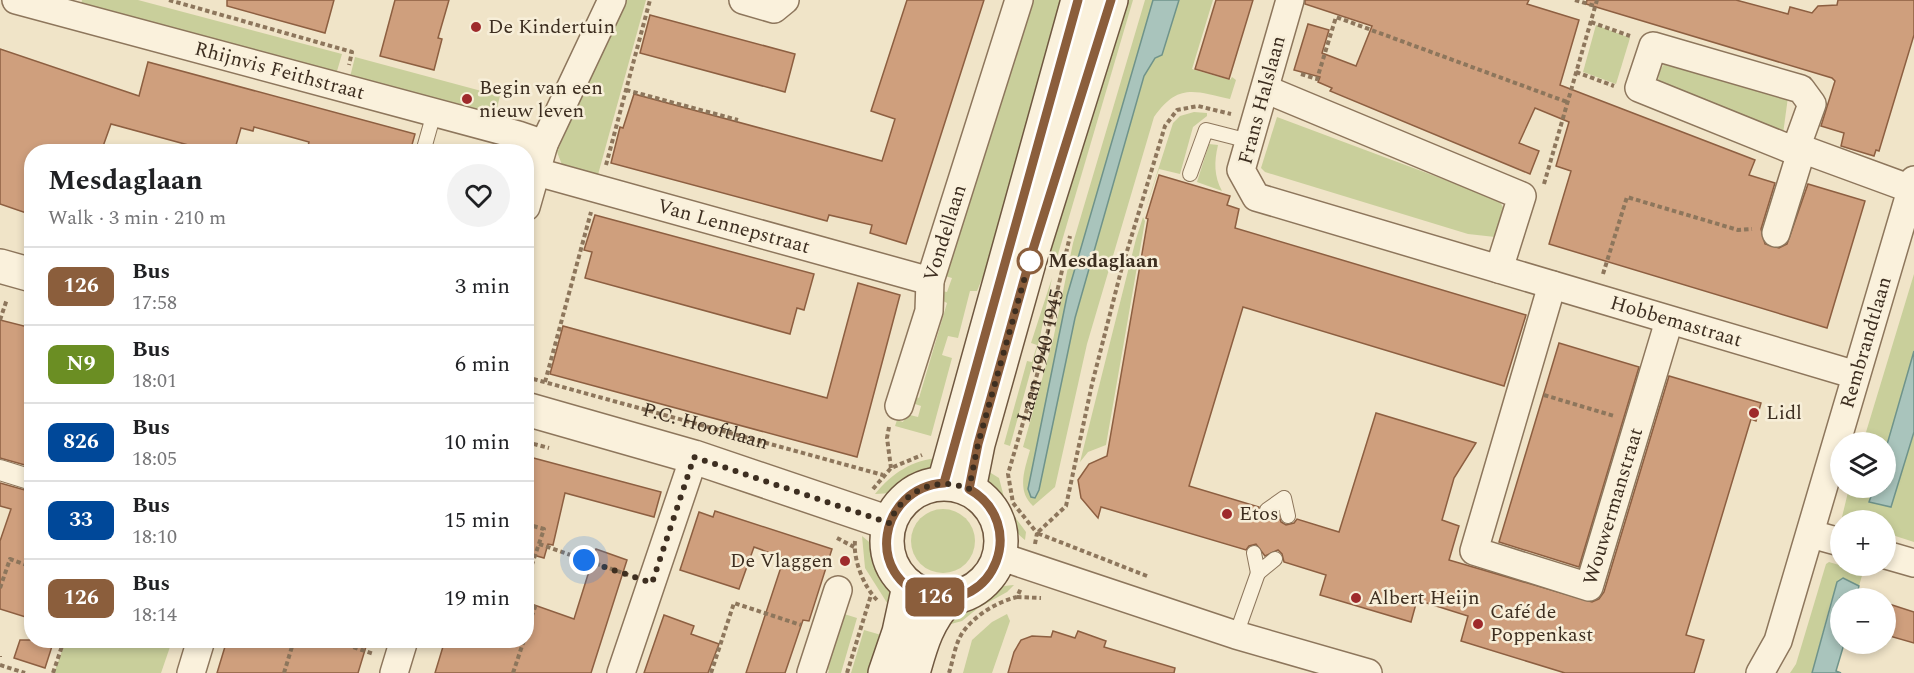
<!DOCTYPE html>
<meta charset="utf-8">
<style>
:root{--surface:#fff;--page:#f2f2f2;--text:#202124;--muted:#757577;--line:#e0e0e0}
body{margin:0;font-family:Spectral,serif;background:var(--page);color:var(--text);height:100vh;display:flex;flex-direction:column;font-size:22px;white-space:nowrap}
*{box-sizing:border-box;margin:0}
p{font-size:20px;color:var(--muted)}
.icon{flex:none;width:33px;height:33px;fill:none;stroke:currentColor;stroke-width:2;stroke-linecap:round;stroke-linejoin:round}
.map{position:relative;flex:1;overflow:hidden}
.drawer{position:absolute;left:24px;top:144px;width:510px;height:504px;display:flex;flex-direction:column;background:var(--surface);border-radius:24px;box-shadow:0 3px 9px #0003}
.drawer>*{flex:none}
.badge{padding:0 12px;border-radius:9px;font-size:21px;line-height:39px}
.tools{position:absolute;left:1830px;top:432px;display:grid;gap:12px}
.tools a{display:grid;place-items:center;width:66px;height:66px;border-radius:50%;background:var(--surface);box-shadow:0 3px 9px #0003;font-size:30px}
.you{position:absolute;width:30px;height:30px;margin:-15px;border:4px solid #fff;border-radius:50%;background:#1a73e8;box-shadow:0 0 0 9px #1a73e833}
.map>.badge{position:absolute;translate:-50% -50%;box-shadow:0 0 0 3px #fff}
.round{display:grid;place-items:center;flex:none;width:63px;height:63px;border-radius:32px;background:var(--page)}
.head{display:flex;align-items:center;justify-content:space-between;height:102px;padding:0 24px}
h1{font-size:28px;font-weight:700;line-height:45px}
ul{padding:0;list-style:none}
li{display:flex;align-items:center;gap:18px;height:78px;padding:0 24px;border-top:2px solid var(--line)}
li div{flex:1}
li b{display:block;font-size:22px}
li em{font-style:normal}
li .badge{min-width:66px;font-weight:700;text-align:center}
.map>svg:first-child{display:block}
</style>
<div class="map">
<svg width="1914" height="673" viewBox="0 0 1914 673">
<rect width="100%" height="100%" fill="#f0e4c8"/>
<g fill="#c9cf9b">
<polygon points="82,0 138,0 342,54 335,78 80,9"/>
<polygon points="623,0 646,0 596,182 564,170 557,152"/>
<polygon points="1033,0 1071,0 1015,199 977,291 970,291 958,338 948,336 942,355 952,358 931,436 895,426 897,420 903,422 906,414 918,417 921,406 909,402 912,396 919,398 947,303 941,300 942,291 947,292 952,278 945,276"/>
<polygon points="1118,0 1133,0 1054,268 1048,266 1050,250"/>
<path d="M1145 0H1153L1067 296 1028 489 1031 497 1035 498 1039 490 1075 318 1144 76 1155 58 1162 55 1179 0H1213L1192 69 1230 80 1232 77 1236 80 1230 99C1194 91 1178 83 1154 117L1087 344 1055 487 1033 506C1016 490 1025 469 1030 450L1023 447 1053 340 1073 243Z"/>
<polygon points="1596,25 1630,38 1616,84 1583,72"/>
<polygon points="355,57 500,96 494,120 349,81"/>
<path d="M1667 62 1788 97 1783 134 1663 87 1658 81C1659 73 1660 67 1667 62Z"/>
<polygon points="1194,112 1207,113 1207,116 1193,127 1180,174 1159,169 1143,217 1145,221 1106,445 1088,452 1080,462 1136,239 1173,123 1180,116"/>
<polygon points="1277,117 1499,200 1504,209 1495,237 1468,234 1265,172 1261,168"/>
<path d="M1209 144 1218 145C1214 162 1214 176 1222 191L1197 182Z"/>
<polygon points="1914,274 1914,351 1886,448 1886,442 1863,442"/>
<polygon points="1052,278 1040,337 1010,446 1004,444 1027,361 1032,362 1037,345 1031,343"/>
<polygon points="1914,432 1914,542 1886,533 1886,520 1846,520 1842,517 1849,488 1874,488 1870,502 1891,507"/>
<path d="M940 458C928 481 899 494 875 494 891 474 913 459 940 458Z"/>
<path d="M986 470 999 478 1006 505 1026 532 1025 540C1008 527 984 492 986 470Z"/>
<circle cx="943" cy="541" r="32"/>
<polygon points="862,536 875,547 894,590 889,606 865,568"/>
<polygon points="1829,562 1863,572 1859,586 1844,578 1831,601 1812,673 1790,673 1796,664 1826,564"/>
<path d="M1014 585 1007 592 978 608 962 621 951 624 938 623C959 604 985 586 1014 585Z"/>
<polygon points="841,613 857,618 841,673 828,673 829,670 823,668"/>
<polygon points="1007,614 1010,621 992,673 963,673 972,640 992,622"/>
<polygon points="864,630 888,637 877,673 851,673"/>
<polygon points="66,640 172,640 172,641 161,673 54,673"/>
</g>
<g fill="#a9c4bc" stroke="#6f938a" stroke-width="1.5">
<polygon points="1153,0 1179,0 1162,55 1155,58 1144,76 1075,318 1039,490 1035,498 1031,497 1028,489 1067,296"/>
<polygon points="1914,351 1914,432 1891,507 1869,502 1874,488 1886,488 1886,448"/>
<polygon points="1843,578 1859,586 1856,598 1840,598 1840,644 1844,644 1836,671 1841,673 1812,673 1837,582"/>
</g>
<g fill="#cf9f7d" stroke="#8d5f41" stroke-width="1.5">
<polygon points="227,0 334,0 325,33 227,6"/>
<polygon points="395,0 449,0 438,38 442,39 434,70 380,56"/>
<polygon points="907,0 984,0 906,244 870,233 872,225 829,215 827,221 611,163 620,127 623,128 634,94 882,161 895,119 871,111"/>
<polygon points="1216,0 1253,0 1229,79 1195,69"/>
<polygon points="1305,0 1529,0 1527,4 1579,20 1560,85 1755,160 1749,175 1775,183 1761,229 1765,244 1779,248 1787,244 1808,184 1865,201 1827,328 1549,244 1571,171 1556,166 1569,122 1535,108 1519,143 1539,151 1530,174 1330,91 1332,88 1318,82 1320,77 1294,70 1308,24 1329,30 1322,53 1356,66 1372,26 1305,4"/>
<polygon points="1587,0 1736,0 1788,14 1790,7 1812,13 1818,6 1837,5 1838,0 1914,0 1914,35 1879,151 1876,150 1874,156 1841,146 1844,133 1821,126 1835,81 1832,78 1586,4"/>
<polygon points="650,15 795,54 785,92 640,53"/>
<polygon points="0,49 139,96 148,62 415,134 410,152 328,152 308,146 309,142 291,137 254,127 253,131 241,128 234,152 214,152 111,124 101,152 32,152 32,215 0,204"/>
<polygon points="1159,175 1230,196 1227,205 1239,209 1235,228 1526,315 1504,386 1243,307 1189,486 1259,507 1259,515 1264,518 1278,513 1281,522 1286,525 1294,523 1297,519 1339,532 1376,413 1476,443 1454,478 1442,520 1459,526 1449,560 1592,602 1599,599 1604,592 1669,376 1761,403 1756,421 1751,419 1686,635 1704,640 1694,673 1565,673 1461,641 1468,616 1417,600 1411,622 1320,595 1326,575 1284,562 1282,554 1278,550 1265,556 1256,544 1249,546 1246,550 1101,507 1098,518 1081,498 1078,480 1089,464 1107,456 1148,219 1146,218"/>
<polygon points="595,215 814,274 804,310 797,308 790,334 585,278 592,252 584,250"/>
<polygon points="858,283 900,295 857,457 550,374 563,326 827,398"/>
<polygon points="0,320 32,328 32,467 0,458"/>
<polygon points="1559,343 1639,367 1579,567 1499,542"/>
<polygon points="526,456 661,492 654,517 565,493 553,545 548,544 544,558 526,553"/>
<polygon points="0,483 32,492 32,619 0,609 0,541 11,509 0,506"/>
<polygon points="715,511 832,549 809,621 803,620 785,673 746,673 784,558 754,547 739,589 680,570 699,512 713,517"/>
<polygon points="596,549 627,560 591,673 435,673 445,640 526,640 526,602 574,619"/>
<polygon points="1886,603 1914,612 1914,643 1886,635"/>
<polygon points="664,615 694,626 691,634 719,644 708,673 644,673"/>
<polygon points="1053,631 1075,638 1078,631 1106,641 1104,647 1175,668 1174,673 1008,673 1014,652 1021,640 1032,636 1051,637"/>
<polygon points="20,640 54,640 45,668 14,658"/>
<polygon points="227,640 368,640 358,673 217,673"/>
</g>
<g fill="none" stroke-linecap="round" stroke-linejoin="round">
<defs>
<g id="service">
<polyline points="423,152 434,113"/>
<polyline points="1190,174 1206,130 1249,141"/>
<polyline points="1267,510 1284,498 1288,516"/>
<polyline points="1254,553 1258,573 1275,559"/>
<polyline points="1236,635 1258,573"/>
</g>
<polyline id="pedestrian" points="0,470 32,480"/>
<g id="minor">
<path id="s3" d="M16 0 518 135 544 144"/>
<polyline points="743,0 774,9 785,0"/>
<path id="s4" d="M1290 0 1241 170 1256 197 1856 375"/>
<polyline points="1265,89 1522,196 1499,269"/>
<polyline points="1795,151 1812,104 1801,89 1653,46 1639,88 1795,151 1802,149 1911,189"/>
<path id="s5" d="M537 172 930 281"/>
<polyline points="526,207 544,144 612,0"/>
<polyline points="1776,233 1802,149"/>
<path id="s6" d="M1552 285 1474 551 1589 587 1669 321"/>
<path id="s7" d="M899 406 929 311 930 281 1019 0"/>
<polyline points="1811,534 1840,542"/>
<polyline points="1886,555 1914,563"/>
<polyline points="999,556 1236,635 1368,673"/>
<polyline points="191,673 201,640"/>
<polyline points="394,673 404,640"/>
<polyline points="621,673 694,457"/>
<polyline points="811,673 838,590"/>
<path id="s8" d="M1760 673 1778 641 1914 180"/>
</g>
<g id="tertiary">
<polyline points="0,266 32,275"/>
<polyline points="526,409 694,457 889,523"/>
</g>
<g id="secondary">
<polyline points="944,483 1078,0"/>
<circle cx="944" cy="541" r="57"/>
<polyline points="969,489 978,444 1030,259 1111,0"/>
<polyline points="885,673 899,632 909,586"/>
<path d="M913 673C921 644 928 619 950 597"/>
</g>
</defs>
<use href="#service" stroke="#8d765c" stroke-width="16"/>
<use href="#pedestrian" stroke="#8d765c" stroke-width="22"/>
<use href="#minor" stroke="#8d765c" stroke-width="30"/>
<use href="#tertiary" stroke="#8d765c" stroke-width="36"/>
<use href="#secondary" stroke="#6f573f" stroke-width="36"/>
<g stroke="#8d765c" stroke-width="4" stroke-dasharray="4.5 3" stroke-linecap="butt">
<polyline points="169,0 352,52 349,65"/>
<polyline points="1575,0 1595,6"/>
<polyline points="1591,22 1630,36"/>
<polyline points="1576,72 1614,86"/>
<polyline points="1301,74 1317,79 1336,17 1567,102"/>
<polyline points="626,90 738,120"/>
<polyline points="606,165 650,0"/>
<polyline points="1544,184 1597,0"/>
<polyline points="1603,274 1627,197 1738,230 1752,229"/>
<polyline points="0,320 7,299"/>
<path id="s1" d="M526 377 883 475"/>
<polyline points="545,382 591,212"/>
<polyline points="1544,395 1614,416"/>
<polyline points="889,427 887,438 891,468"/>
<polyline points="526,442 549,448"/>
<polyline points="873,489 891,468 922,455"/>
<polyline points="526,524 544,529 526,582"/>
<polyline points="837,538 854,547"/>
<path d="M855 541C853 560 864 587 877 600"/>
<polyline points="539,544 629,575"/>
<path id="s2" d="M1035 544 1037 533 1013 503 1008 474 1041 361 1070 236"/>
<polyline points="1147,576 1037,533 1066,506 1092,384 1121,271 1165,126 1177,110 1198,106 1231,114"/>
<polyline points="0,588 10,559 32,567"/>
<polyline points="1017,597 1041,598"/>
<polyline points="526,605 535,607 526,633"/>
<polyline points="332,640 374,654"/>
<polyline points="0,656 0,657"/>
<polyline points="0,665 25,673"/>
<polyline points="53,673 64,640"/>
<polyline points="284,673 294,640"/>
<polyline points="513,673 524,640"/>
<polyline points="711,673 734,603 801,625"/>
<polyline points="847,673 871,595"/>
<path d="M949 673C953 661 955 643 963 632 975 615 997 602 1017 597L1021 588"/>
</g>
<use href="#service" stroke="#faf1dc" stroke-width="14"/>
<use href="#pedestrian" stroke="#faf1dc" stroke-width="20"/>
<use href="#minor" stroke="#faf1dc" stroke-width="27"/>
<use href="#tertiary" stroke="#faf1dc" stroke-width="33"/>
<use href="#secondary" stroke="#faf1dc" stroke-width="33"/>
</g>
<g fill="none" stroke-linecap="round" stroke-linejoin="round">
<defs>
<path id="line" d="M1078 0 944 483C878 488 864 578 928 596 995 613 1029 523 969 489L978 444 1030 259 1111 0"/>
</defs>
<use href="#line" stroke="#fff" stroke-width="14"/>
<use href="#line" stroke="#8b5e3c" stroke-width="9"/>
<path stroke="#3d2e20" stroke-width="6" stroke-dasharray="0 10.8" d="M584 560 652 583 694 457 889 523C903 491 936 475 969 489L978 444 1030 259V261"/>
</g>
<g fill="#9e2a2b" stroke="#f7eed8" stroke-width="2">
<circle cx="476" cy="27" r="6"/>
<circle cx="467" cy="99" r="6"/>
<circle cx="1754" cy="413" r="6"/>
<circle cx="1227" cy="514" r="6"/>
<circle cx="845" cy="561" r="6"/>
<circle cx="1356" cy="598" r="6"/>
<circle cx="1478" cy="624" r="6"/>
</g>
<circle fill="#fff" stroke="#8b5e3c" stroke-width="3" cx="1030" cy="261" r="12"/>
<g text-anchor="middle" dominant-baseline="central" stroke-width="5" stroke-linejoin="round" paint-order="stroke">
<g font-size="20" fill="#3d2e20" stroke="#f7eed8" text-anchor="start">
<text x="488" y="27">De Kindertuin</text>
<text x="479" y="88">Begin van een<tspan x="479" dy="23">nieuw leven</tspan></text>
<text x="1766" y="413">Lidl</text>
<text x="1239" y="514">Etos</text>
<text x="833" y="561" text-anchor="end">De Vlaggen</text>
<text x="1368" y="598">Albert Heijn</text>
<text x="1490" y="612">Café de<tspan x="1490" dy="23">Poppenkast</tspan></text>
</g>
<g font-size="20" fill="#3d2e20" stroke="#f7eed8">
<text stroke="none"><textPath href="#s3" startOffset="273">Rhijnvis Feithstraat</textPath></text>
<text transform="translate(1262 100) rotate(-75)">Frans Halslaan</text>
<text stroke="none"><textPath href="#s5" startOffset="204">Van Lennepstraat</textPath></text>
<text stroke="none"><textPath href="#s7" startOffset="180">Vondellaan</textPath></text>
<text stroke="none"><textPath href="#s4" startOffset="646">Hobbemastraat</textPath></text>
<text stroke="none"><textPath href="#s8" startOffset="348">Rembrandtlaan</textPath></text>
<text stroke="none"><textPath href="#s2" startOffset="202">Laan 1940-1945</textPath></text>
<text stroke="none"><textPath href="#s1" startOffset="186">P.C. Hooftlaan</textPath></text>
<text stroke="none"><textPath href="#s6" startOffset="482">Wouwermanstraat</textPath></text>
</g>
<g font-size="20" font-weight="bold" fill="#3d2e20" stroke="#f7eed8" text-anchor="start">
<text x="1048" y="261">Mesdaglaan</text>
</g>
</g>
</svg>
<div class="tools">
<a><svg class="icon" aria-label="layers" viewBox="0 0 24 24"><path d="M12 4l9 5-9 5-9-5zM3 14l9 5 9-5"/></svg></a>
<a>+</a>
<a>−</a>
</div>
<div class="you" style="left:584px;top:560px"></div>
<b class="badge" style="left:935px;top:597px;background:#8b5e3c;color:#fff">126</b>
<section class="drawer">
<div class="head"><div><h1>Mesdaglaan</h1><p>Walk · 3 min · 210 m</p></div><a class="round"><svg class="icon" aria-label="heart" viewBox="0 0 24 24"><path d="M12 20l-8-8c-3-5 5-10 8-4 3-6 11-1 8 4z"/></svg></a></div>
<ul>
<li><span class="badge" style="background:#8b5e3c;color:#fff">126</span><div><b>Bus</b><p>17:58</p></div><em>3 min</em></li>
<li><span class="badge" style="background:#6b8e23;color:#fff">N9</span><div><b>Bus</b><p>18:01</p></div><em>6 min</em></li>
<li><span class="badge" style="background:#004899;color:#fff">826</span><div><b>Bus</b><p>18:05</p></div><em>10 min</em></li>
<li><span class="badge" style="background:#004899;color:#fff">33</span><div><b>Bus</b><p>18:10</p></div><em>15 min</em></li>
<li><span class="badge" style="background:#8b5e3c;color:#fff">126</span><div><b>Bus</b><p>18:14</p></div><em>19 min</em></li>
</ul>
</section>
</div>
